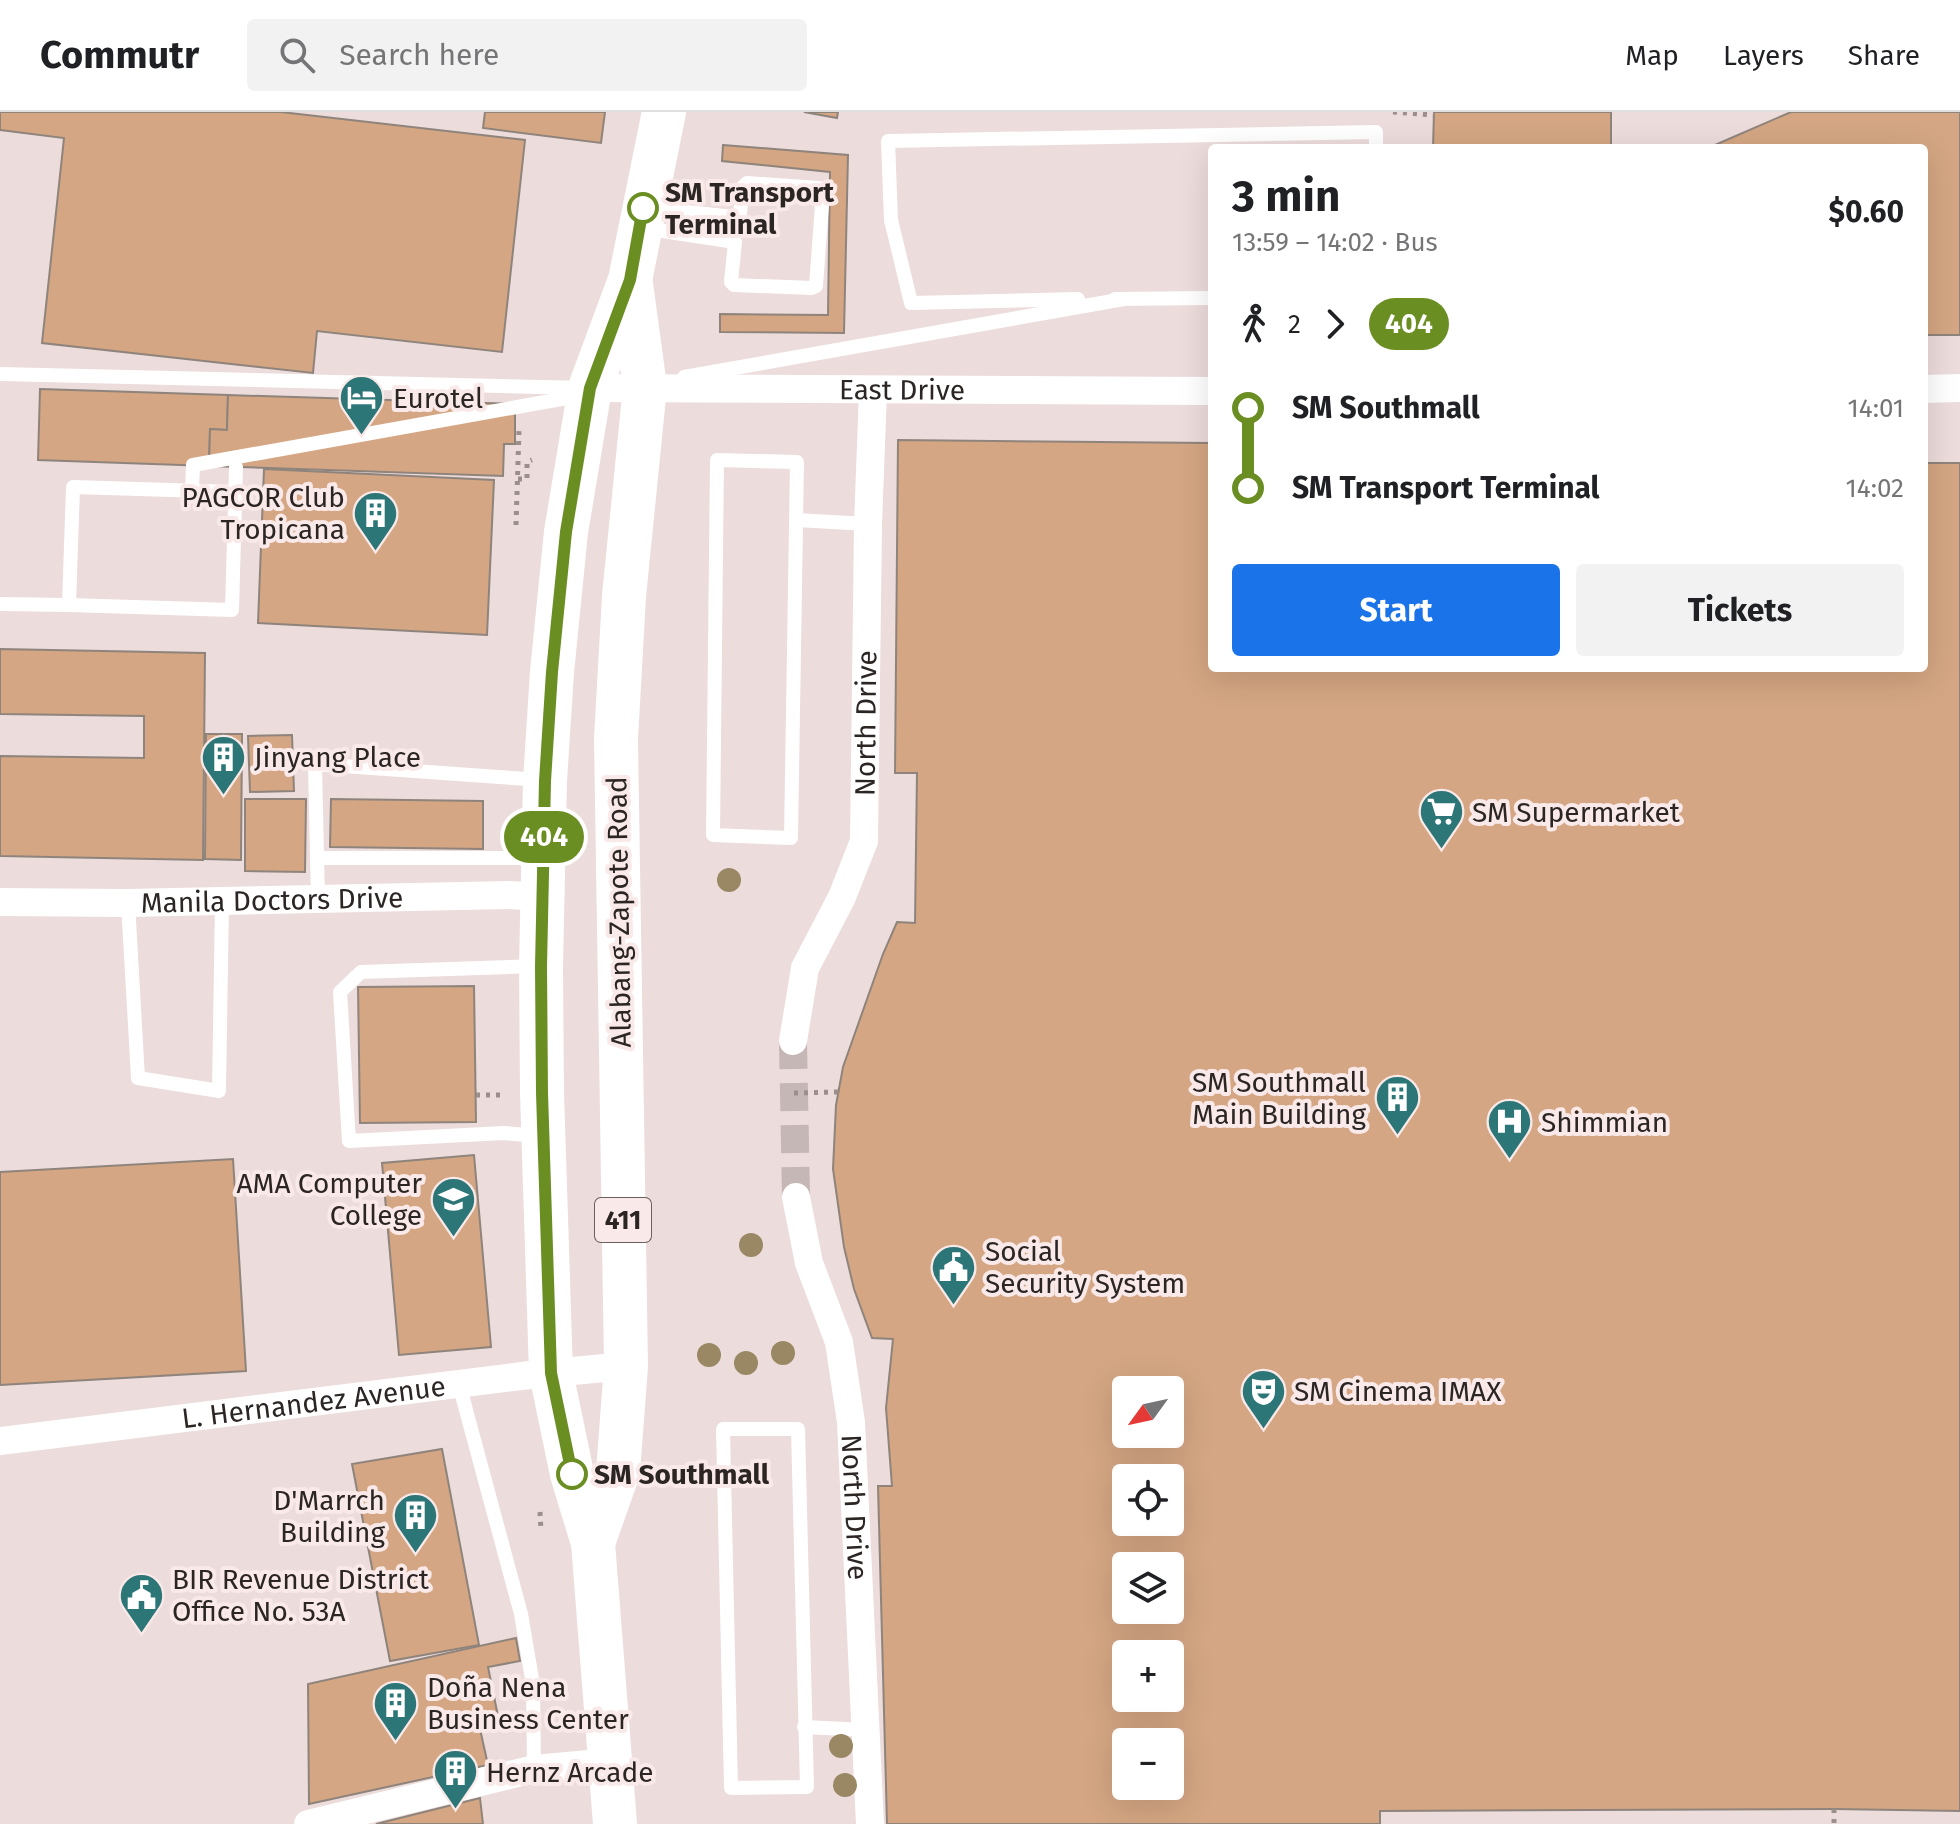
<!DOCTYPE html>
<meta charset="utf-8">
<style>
:root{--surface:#fff;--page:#f2f2f2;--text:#202124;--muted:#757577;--line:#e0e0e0;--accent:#1a73e8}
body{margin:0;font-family:"Fira Sans",sans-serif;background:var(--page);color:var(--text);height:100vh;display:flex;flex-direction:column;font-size:30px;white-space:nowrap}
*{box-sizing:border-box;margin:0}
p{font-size:26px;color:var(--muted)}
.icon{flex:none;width:44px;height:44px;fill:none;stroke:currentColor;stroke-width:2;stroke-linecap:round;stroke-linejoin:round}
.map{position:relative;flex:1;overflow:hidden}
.sheet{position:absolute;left:1208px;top:32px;width:720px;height:528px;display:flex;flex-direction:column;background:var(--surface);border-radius:8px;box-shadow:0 8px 32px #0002}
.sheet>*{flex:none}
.badge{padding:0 16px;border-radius:26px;font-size:28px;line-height:52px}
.needle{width:52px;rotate:237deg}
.fabs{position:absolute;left:1112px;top:1264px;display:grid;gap:16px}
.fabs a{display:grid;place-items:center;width:72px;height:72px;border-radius:8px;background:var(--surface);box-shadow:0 8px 32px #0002;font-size:40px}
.map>.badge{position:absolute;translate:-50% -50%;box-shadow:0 0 0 4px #fff}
.legs{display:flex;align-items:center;gap:12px;height:88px;padding:0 24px;font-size:26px}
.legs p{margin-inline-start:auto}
.summary{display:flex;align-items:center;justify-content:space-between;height:136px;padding:0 24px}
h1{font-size:44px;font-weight:700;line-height:60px}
.action{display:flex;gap:16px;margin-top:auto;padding:16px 24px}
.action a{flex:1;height:92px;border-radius:8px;background:var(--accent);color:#fff;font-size:32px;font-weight:700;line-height:92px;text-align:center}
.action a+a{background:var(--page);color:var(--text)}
ul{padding:0 24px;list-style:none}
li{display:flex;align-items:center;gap:28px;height:80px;font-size:30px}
li i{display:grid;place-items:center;width:12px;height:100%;margin:0 10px;background:currentColor}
li i::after{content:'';width:20px;height:20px;margin:-10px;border:6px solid;border-radius:50%;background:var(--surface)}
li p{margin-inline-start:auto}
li:first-child i{background:linear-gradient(#0000 50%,currentColor 0)}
li:last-child i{background:linear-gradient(currentColor 50%,#0000 0)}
header{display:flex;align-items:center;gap:48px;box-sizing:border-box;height:112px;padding:0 40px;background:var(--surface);border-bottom:2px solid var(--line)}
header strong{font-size:38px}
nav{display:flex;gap:44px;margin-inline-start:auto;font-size:28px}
.search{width:560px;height:72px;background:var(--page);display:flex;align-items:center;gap:20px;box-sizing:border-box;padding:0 28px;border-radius:8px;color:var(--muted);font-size:30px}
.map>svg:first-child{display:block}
</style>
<header>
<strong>Commutr</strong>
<div class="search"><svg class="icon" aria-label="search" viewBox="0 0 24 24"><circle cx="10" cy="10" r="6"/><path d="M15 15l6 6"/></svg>Search here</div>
<nav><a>Map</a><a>Layers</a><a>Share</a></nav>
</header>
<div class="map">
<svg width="1960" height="1712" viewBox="0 0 1960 1712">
<rect width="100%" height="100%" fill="#ecdcdb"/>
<g fill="#d4a683" stroke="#8f847c" stroke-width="2" fill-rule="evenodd">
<polygon points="0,0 281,0 525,28 502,240 317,219 313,261 42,231 64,26 0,18"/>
<polygon points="485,0 605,0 601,31 483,16"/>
<polygon points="804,0 838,0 837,6"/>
<polygon points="1434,0 1611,0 1611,36 1433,36"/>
<polygon points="1791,0 1960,0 1960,223 1924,223 1924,36 1708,36"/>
<polygon points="723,33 848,43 844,221 720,220 720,202 828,203 830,60 722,49"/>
<polygon points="40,277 228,283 227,318 210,317 209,354 38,348"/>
<polygon points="228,283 515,292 515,332 504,332 503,364 209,354 210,317 227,318"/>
<path d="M898 328 1212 331V556H1924V351H1960V1699L1834 1697 1380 1699V1712H887L878 1374H892L886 1296 893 1227 872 1226 854 1177 844 1135 833 1057 836 993 843 955 883 842 897 810 915 811 917 661H895ZM1126 1278H1170V1322H1126ZM1126 1366H1170V1410H1126ZM1126 1454H1170V1498H1126ZM1126 1542H1170V1586H1126ZM1126 1630H1170V1674H1126Z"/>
<polygon points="264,357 494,368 487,523 258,511"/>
<polygon points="0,537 205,541 203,748 0,744 0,644 144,646 144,604 0,602"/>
<polygon points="206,622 242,622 241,748 205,747"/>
<polygon points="292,623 294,679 250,680 248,624"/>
<polygon points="245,687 306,687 305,760 245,759"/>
<polygon points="331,687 483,689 483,737 330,735"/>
<polygon points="474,874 476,1010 360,1011 358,875"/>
<polygon points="474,1043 491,1235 399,1243 382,1051"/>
<polygon points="233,1047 246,1259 0,1273 0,1060"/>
<polygon points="442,1337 479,1533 390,1549 352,1352"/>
<polygon points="516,1526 520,1549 488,1555 498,1604 478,1608 488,1653 309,1692 308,1572"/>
<polygon points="480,1686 483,1712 376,1712"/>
</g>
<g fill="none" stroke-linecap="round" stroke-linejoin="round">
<polyline stroke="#c5b7b6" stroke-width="28" stroke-dasharray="28 14" stroke-linecap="butt" points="793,929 796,1085"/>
<g stroke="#9b8f8e" stroke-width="5" stroke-dasharray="4 6" stroke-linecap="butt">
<polyline points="1393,0 1434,3"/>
<polyline points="518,367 527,367 527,350 532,348"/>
<polyline points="516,413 519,318"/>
<polyline points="794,981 838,980"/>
<polyline points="476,983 505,983"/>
<polyline points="540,1400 541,1419"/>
<polyline points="1834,1697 1834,1712"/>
</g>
<g stroke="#fff" stroke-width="14">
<polyline points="643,116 735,130 731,170 734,173 812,176 816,174 823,79 819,76 747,71 743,75 740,101 734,105 648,96"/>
<polyline points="1078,187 911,191 891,108 888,29 1376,20 1376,36"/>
<polyline points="1115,187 1212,186"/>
<polyline points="0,262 586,276"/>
<polyline points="684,265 1124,187"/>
<polygon points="717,348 797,350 791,726 713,723"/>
<polyline points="192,378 193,353 584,283"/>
<polyline points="235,380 73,375 69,493 232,498 236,355"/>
<polyline points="796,408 868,412"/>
<polyline points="0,492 69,493"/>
<polyline points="317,746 541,746"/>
<polyline points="318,788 315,652 541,668"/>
<polyline points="128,791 138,966 219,979 222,790"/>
<polyline points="537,854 361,860 340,880 349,1029 504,1021 538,1024"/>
<polyline points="459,1272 521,1502 533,1573 534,1657"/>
<polygon points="723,1317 798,1317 807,1675 731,1676"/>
<polyline points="804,1615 866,1618"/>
</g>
<g stroke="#fff" stroke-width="28">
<path id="s1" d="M590 276 1212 279"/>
<polyline points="1924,277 1960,276"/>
<path id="s2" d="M0 790 128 791 509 783 542 785"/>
<path id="s3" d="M793 929 805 856 842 785 864 729 868 412 873 279"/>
<path id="s4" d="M796 1085 809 1151 839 1230 851 1310 870 1712"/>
<path id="s5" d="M0 1329 530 1263 626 1254"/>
<polyline points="308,1712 534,1657 611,1650"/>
</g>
<g stroke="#fff" stroke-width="44">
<polyline points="593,1431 618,1360 626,1254 616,627 624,484 645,275 631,172"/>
<polyline points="615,1712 593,1431 572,1362 551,1261 542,981 541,854 545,669 552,560 566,420 590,276 630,168 664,0"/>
</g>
</g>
<g fill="#998863">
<circle cx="729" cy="768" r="12"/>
<circle cx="751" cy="1133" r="12"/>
<circle cx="783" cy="1241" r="12"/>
<circle cx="709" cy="1243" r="12"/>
<circle cx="746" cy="1251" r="12"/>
<circle cx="841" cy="1634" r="12"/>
<circle cx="845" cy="1673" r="12"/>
</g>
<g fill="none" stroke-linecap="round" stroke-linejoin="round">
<defs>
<polyline id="line-1" points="572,1362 551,1261 542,981 541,854 545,669 552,560 566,420 590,276 630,168 643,96"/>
</defs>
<use href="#line-1" stroke="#fff" stroke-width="18"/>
<use href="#line-1" stroke="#6b8e23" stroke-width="12"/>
</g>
<defs>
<symbol id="hotel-pin" viewBox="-11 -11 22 30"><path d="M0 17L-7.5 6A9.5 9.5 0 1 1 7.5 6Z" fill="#2c7677" stroke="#f9e9e8"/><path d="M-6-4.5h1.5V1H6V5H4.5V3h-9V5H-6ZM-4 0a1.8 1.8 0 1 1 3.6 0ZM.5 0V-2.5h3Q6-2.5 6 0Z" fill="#fff"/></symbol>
<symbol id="building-pin" viewBox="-11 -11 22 30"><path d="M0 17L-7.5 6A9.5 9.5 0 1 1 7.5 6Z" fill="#2c7677" stroke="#f9e9e8"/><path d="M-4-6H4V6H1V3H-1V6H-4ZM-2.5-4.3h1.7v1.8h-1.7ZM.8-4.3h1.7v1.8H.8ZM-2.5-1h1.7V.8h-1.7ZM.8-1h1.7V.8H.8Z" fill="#fff"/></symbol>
<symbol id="supermarket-pin" viewBox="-11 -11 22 30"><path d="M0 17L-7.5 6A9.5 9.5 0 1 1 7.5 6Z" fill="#2c7677" stroke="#f9e9e8"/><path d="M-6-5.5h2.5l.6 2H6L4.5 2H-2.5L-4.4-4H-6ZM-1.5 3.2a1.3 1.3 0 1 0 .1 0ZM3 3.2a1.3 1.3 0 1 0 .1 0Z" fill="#fff"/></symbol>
<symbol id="hospital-pin" viewBox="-11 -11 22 30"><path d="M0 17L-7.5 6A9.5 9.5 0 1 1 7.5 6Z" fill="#2c7677" stroke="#f9e9e8"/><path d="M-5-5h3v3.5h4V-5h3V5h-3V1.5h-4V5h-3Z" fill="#fff"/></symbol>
<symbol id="university-pin" viewBox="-11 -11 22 30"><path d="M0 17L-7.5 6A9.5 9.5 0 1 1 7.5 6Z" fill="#2c7677" stroke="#f9e9e8"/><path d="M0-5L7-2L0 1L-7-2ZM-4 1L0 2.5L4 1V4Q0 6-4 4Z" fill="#fff"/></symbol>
<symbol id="civic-pin" viewBox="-11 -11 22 30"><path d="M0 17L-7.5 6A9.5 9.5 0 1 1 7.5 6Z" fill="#2c7677" stroke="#f9e9e8"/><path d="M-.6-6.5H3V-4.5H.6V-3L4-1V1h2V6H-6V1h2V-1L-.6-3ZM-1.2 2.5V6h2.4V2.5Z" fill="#fff"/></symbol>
<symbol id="theatre-pin" viewBox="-11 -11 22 30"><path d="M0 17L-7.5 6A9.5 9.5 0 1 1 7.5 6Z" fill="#2c7677" stroke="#f9e9e8"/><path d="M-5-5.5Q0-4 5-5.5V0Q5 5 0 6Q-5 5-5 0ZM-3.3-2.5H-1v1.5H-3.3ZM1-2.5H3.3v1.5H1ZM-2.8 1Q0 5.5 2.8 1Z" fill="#fff"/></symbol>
</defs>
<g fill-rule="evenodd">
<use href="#hotel-pin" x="336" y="260" width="51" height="69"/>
<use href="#building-pin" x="350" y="376" width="51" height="69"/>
<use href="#building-pin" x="198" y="620" width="51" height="69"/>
<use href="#supermarket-pin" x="1416" y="674" width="51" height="69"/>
<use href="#building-pin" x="1372" y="960" width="51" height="69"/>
<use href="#hospital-pin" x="1484" y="984" width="51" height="69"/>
<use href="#university-pin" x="428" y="1062" width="51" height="69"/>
<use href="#civic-pin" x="928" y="1130" width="51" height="69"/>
<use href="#theatre-pin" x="1238" y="1254" width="51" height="69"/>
<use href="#building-pin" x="390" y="1378" width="51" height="69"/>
<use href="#civic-pin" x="116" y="1458" width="51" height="69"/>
<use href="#building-pin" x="370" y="1566" width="51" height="69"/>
<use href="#building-pin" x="430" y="1634" width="51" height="69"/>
</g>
<g fill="#fff" stroke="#6b8e23" stroke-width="4">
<circle cx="643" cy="96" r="14"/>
<circle cx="572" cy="1362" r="14"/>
</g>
<g text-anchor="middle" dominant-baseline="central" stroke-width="8" stroke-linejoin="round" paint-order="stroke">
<rect fill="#f9e9e8" stroke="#69605f" stroke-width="2" x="595" y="1086" width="56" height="44" rx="6"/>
<g font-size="26" font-weight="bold" fill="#2b2524">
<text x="623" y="1108">411</text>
</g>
<g font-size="28" font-weight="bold" fill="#2b2524" stroke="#f9e9e8" text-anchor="start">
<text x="665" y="80">SM Transport<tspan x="665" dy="32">Terminal</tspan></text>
<text x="594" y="1362">SM Southmall</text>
</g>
<g font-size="28" fill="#2b2524" stroke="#f9e9e8">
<text stroke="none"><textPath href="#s1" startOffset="312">East Drive</textPath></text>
<text stroke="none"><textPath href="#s3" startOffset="332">North Drive</textPath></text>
<text stroke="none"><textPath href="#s2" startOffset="272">Manila Doctors Drive</textPath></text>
<text transform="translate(619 800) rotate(-91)">Alabang-Zapote Road</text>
<text stroke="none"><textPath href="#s5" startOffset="316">L. Hernandez Avenue</textPath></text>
<text stroke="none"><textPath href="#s4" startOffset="318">North Drive</textPath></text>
</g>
<g font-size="28" fill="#2b2524" stroke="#f9e9e8" text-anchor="start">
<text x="393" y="286">Eurotel</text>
<text x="345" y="385" text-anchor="end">PAGCOR Club<tspan x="345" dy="32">Tropicana</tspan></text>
<text x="254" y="645">Jinyang Place</text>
<text x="1472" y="700">SM Supermarket</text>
<text x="1366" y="970" text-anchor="end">SM Southmall<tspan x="1366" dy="32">Main Building</tspan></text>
<text x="1541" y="1010">Shimmian</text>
<text x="422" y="1071" text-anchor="end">AMA Computer<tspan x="422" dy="32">College</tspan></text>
<text x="985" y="1139">Social<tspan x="985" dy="32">Security System</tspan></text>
<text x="1294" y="1279">SM Cinema IMAX</text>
<text x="385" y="1388" text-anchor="end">D'Marrch<tspan x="385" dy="32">Building</tspan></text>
<text x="172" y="1467">BIR Revenue District<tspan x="172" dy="32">Office No. 53A</tspan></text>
<text x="427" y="1575">Doña Nena<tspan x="427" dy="32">Business Center</tspan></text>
<text x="486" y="1660">Hernz Arcade</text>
</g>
</g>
</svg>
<div class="fabs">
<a><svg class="needle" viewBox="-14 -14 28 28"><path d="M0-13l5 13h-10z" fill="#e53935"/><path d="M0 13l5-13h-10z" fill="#757577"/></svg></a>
<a><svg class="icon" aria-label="locate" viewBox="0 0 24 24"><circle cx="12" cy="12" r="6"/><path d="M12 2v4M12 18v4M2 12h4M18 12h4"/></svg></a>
<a><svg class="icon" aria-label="layers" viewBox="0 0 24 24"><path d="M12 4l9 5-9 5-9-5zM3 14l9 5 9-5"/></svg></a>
<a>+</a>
<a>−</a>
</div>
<b class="badge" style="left:544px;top:725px;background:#6b8e23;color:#fff">404</b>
<section class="sheet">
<div class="summary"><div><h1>3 min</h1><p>13:59 – 14:02 · Bus</p></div><b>$0.60</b></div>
<div class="legs"><svg class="icon" aria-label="walk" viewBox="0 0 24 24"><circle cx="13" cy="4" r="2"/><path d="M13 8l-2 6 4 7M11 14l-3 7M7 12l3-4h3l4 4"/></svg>2<svg class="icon" aria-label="forward" viewBox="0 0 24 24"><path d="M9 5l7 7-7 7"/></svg><b class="badge" style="background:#6b8e23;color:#fff">404</b></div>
<ul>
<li><i style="color:#6b8e23"></i><b>SM Southmall</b><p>14:01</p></li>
<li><i style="color:#6b8e23"></i><b>SM Transport Terminal</b><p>14:02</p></li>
</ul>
<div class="action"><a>Start</a><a>Tickets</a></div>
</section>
</div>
